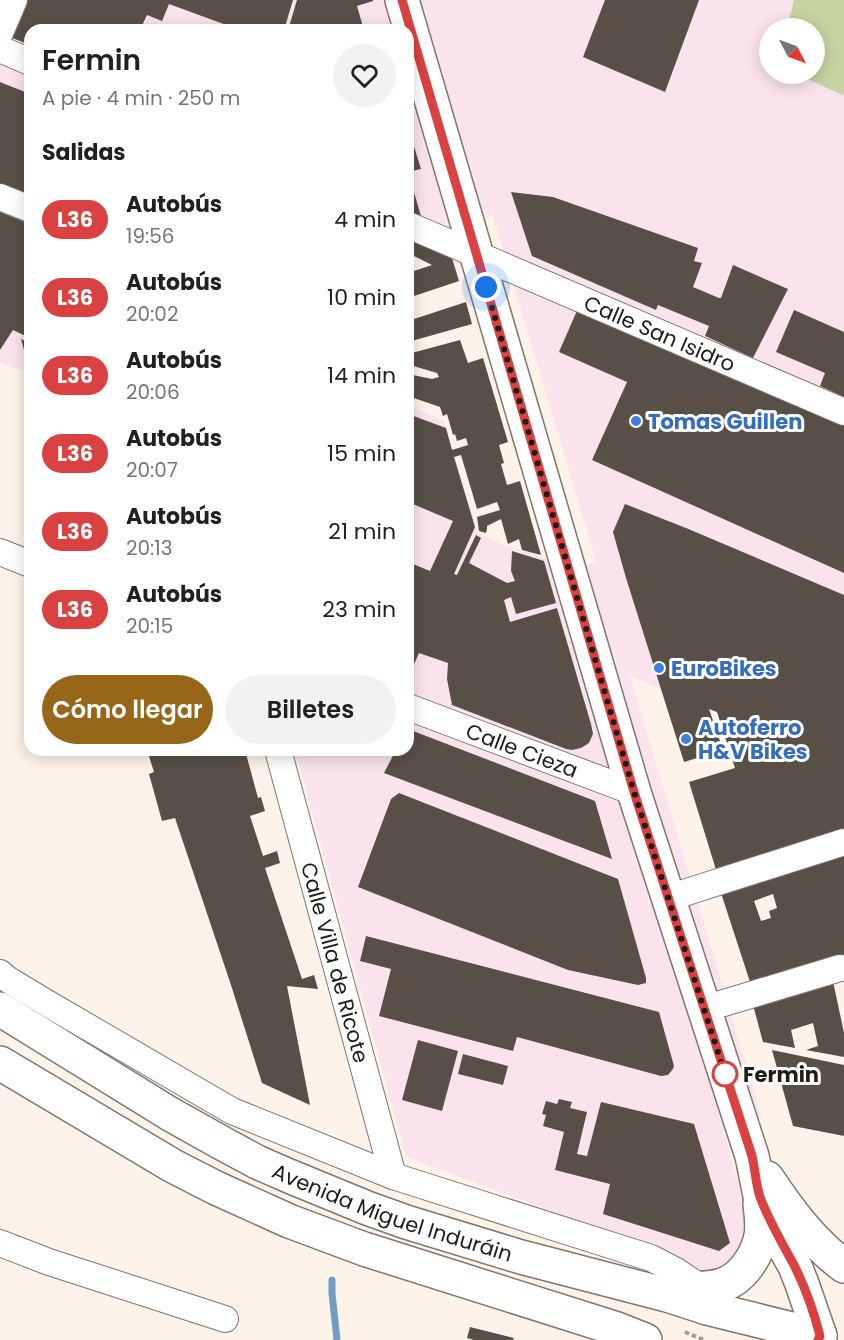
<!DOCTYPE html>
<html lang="es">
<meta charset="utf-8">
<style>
:root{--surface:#fff;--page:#f2f2f2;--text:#202124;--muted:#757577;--accent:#976618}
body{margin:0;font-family:Poppins,sans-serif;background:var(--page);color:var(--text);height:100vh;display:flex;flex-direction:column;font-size:22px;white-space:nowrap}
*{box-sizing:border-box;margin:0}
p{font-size:20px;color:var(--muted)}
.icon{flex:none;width:33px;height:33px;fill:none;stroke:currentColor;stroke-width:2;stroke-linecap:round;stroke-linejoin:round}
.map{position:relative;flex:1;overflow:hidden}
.panel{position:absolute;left:24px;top:24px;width:390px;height:732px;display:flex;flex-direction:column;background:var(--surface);border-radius:18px;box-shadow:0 3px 15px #0003}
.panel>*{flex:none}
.badge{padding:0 12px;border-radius:20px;font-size:21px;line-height:39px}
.needle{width:39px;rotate:131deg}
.buttons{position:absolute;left:759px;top:18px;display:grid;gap:12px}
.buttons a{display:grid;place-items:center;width:66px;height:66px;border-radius:50%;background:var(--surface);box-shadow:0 3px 15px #0003;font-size:30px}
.you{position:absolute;width:30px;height:30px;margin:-15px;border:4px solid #fff;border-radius:50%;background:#1a73e8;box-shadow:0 0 0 9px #1a73e833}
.map>.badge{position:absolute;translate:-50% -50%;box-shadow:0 0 0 3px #fff}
h2{padding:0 18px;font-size:22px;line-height:54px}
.round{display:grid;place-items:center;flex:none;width:63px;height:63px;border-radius:32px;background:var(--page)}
.overview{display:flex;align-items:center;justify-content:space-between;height:102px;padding:0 18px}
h1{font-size:28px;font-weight:600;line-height:45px}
.button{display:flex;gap:12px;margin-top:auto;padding:12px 18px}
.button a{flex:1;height:69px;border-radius:36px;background:var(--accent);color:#fff;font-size:24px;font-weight:600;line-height:69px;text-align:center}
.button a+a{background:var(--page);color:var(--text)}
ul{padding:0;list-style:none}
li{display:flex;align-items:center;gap:18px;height:78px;padding:0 18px}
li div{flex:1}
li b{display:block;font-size:22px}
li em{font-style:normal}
li .badge{min-width:66px;font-weight:700;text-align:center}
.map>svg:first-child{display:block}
</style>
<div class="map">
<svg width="844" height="1340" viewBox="0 0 844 1340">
<rect width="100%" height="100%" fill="#fdf3e8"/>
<path fill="#fbe3ee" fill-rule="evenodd" d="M0 0H844V959L783 926 745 798 717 712 630 676 762 1119 724 1130 746 1212 749 1231 739 1254 723 1268 712 1271 703 1270 691 1267 647 1246 406 1157 295 750H408V405L444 421 478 533 506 546 549 559 597 564 492 213 461 254 408 230V30H30V379L28 373 0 363ZM770 28H814V74H770Z"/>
<polygon fill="#c5d4a0" points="794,0 844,0 844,96 797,74 814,74 814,28 787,28"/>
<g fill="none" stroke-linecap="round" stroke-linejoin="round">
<polyline stroke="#719dc2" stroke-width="7" points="332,1280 332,1293 337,1340"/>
</g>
<g fill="#585047" fill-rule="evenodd">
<polygon points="26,0 293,0 284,30 240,30 169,4 162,21 147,15 140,30 30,30 30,45 10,37"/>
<polygon points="297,0 373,0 373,1 357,6 364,30 288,30"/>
<polygon points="605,0 699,0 665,92 583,57"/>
<polygon points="0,82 30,94 30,198 0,186"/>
<polygon points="412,140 421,169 408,172 408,141"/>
<polygon points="408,175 409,175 422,220 408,213"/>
<polygon points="511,192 553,197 698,248 694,261 702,263 693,287 719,298 721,298 733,265 788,289 753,358 705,336 709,326 658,305 656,310 532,256"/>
<polygon points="0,212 30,224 30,338 13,330 0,350"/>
<polygon points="408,238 452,258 459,281 408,298 408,273 432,265 414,256 408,270"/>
<polygon points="466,302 472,324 408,342 408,321"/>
<polygon points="579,306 844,426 844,573 592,460 627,382 559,352"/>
<polygon points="794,310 844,332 844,397 820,386 825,373 776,352"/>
<polygon points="21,339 30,343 30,368 29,368"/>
<polygon points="460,340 468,363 483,358 508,442 499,445 504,463 501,464 507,485 520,481 541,555 522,550 519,539 508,544 501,519 487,526 487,529 486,533 479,531 477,517 500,510 497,502 477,509 461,455 454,457 475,527 454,574 457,575 476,535 481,538 469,563 507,583 515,581 511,571 512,551 544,561 556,603 516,614 511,597 504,600 510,622 557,608 591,724 593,734 589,743 581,748 572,750 566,749 452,705 447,679 448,663 419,653 408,678 408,562 430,571 453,521 408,502 408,414 446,428 452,450 468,445 466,438 457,441 455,434 453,435 447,414 443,416 440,407 408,396 408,374 432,379 439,377 437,373 410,365 408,354"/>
<polygon points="625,504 686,528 844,595 844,833 717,873 689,782 735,768 717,712 709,709 723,750 684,762 626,578 613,532"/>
<polygon points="408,729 595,801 612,859 384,773 396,750 408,750"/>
<polygon points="147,750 245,750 258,798 261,797 265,811 250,816 263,856 277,851 280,863 265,868 302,979 314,975 318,989 287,986 310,1105 262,1083 231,985 175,818 162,821 149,774 154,772"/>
<polygon points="399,793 618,879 646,978 646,983 638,985 568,970 358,887 391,799"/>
<path d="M844 855V959L751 985 721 893ZM773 894 777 908 769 911 771 918 761 921 754 901Z"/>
<polygon points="366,936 659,1012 674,1066 673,1069 668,1075 661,1076 517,1037 513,1051 379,1016 391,969 360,961"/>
<polygon points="833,981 844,1033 844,1057 806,1050 818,1046 813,1023 791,1030 795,1048 763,1042 753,1005"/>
<polygon points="418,1040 458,1051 442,1111 402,1100"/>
<polygon points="772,1050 844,1065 844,1136 793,1126"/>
<polygon points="463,1054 508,1066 503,1085 458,1074"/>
<polygon points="559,1099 572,1102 570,1108 587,1112 577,1154 587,1156 601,1102 694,1124 730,1243 719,1251 603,1214 610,1184 555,1170 564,1132 543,1126 546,1115 542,1114 546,1101 557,1104"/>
<polygon points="470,1327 514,1338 513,1340 474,1340 467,1338"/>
</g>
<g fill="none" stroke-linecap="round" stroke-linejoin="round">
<defs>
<g id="minor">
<polyline points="0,33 14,0"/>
<polyline points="0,49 30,62"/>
<polyline points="0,197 30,209"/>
<path id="s1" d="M408 225 844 412"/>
<polyline points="0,552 30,564"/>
<path id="s2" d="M408 707 634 792"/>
<path id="s3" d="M278 750 393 1176"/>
<polyline points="668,898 844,842"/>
<polyline points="0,973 7,979 45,1002 232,1111 393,1176 651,1258 676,1271 709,1293"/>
<polyline points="704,1009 840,968"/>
<polyline points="0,1243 49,1262 225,1319"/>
</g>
<g id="major">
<polyline points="402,0 634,792 752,1156 760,1196 773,1227 795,1266 802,1284 820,1336"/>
<path id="s4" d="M0 1009 170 1114 220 1142 257 1162 289 1176 367 1208 406 1222 521 1257 667 1295 707 1308 820 1336"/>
<polyline points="0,1063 173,1166 216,1188 289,1221 364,1249 617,1329 645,1340"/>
<path d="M767 1178C789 1211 812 1242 844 1266"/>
<path d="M671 1294C677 1292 683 1290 689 1289 700 1288 711 1289 722 1285 742 1279 757 1256 761 1236 763 1226 761 1214 760 1204"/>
</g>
</defs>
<use href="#minor" stroke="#7f776d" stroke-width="28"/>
<use href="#major" stroke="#7f776d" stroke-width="36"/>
<polyline stroke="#a49d94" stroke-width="4" stroke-dasharray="4.5 3" stroke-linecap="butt" points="685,1332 704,1340"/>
<use href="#minor" stroke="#fff" stroke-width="26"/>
<use href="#major" stroke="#fff" stroke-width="33"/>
</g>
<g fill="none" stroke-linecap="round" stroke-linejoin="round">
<defs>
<path id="line" d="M402 0 634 792 752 1156C755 1169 756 1185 760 1197 769 1221 782 1243 794 1265 805 1287 814 1312 820 1336L818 1340"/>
</defs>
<use href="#line" stroke="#fff" stroke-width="14"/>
<use href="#line" stroke="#da4241" stroke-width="9"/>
<polyline stroke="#201d19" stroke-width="6" stroke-dasharray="0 10.8" points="486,287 634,792 725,1074"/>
</g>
<g fill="#3f7fe0" stroke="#fff" stroke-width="2">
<circle cx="636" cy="421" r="6"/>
<circle cx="659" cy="668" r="6"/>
<circle cx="686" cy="739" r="6"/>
</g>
<circle fill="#fff" stroke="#da4241" stroke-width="3" cx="725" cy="1074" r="12"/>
<g text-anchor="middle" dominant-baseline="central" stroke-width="6" stroke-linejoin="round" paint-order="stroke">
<g font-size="21" fill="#201d19" stroke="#fff">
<text stroke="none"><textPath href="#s1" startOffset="274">Calle San Isidro</textPath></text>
<text stroke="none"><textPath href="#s2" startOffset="122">Calle Cieza</textPath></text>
<text stroke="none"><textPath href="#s3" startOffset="220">Calle Villa de Ricote</textPath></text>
<text stroke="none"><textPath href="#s4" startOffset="444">Avenida Miguel Induráin</textPath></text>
</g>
<g font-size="21" font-weight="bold" fill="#366cbe" stroke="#fff" text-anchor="start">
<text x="648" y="421">Tomas Guillen</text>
<text x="671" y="668">EuroBikes</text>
<text x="698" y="727">Autoferro<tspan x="698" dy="24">H&amp;V Bikes</tspan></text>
</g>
<g font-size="21" font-weight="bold" fill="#201d19" stroke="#fff" text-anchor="start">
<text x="743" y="1074">Fermin</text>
</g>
</g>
</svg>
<div class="buttons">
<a><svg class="needle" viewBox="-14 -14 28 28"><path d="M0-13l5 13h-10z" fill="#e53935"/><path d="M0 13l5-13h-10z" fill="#757577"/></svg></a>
</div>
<div class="you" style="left:486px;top:287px"></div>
<section class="panel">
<div class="overview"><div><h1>Fermin</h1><p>A pie · 4 min · 250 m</p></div><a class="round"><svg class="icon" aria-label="heart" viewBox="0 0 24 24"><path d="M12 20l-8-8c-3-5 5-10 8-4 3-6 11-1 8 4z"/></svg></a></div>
<h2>Salidas</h2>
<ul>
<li><span class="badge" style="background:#da4241;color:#fff">L36</span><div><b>Autobús</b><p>19:56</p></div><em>4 min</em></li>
<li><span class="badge" style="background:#da4241;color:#fff">L36</span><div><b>Autobús</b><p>20:02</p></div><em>10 min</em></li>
<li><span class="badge" style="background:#da4241;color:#fff">L36</span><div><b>Autobús</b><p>20:06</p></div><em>14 min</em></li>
<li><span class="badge" style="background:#da4241;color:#fff">L36</span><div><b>Autobús</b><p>20:07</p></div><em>15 min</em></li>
<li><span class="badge" style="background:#da4241;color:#fff">L36</span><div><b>Autobús</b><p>20:13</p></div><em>21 min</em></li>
<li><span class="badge" style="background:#da4241;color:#fff">L36</span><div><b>Autobús</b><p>20:15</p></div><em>23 min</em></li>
</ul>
<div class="button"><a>Cómo llegar</a><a>Billetes</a></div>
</section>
</div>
